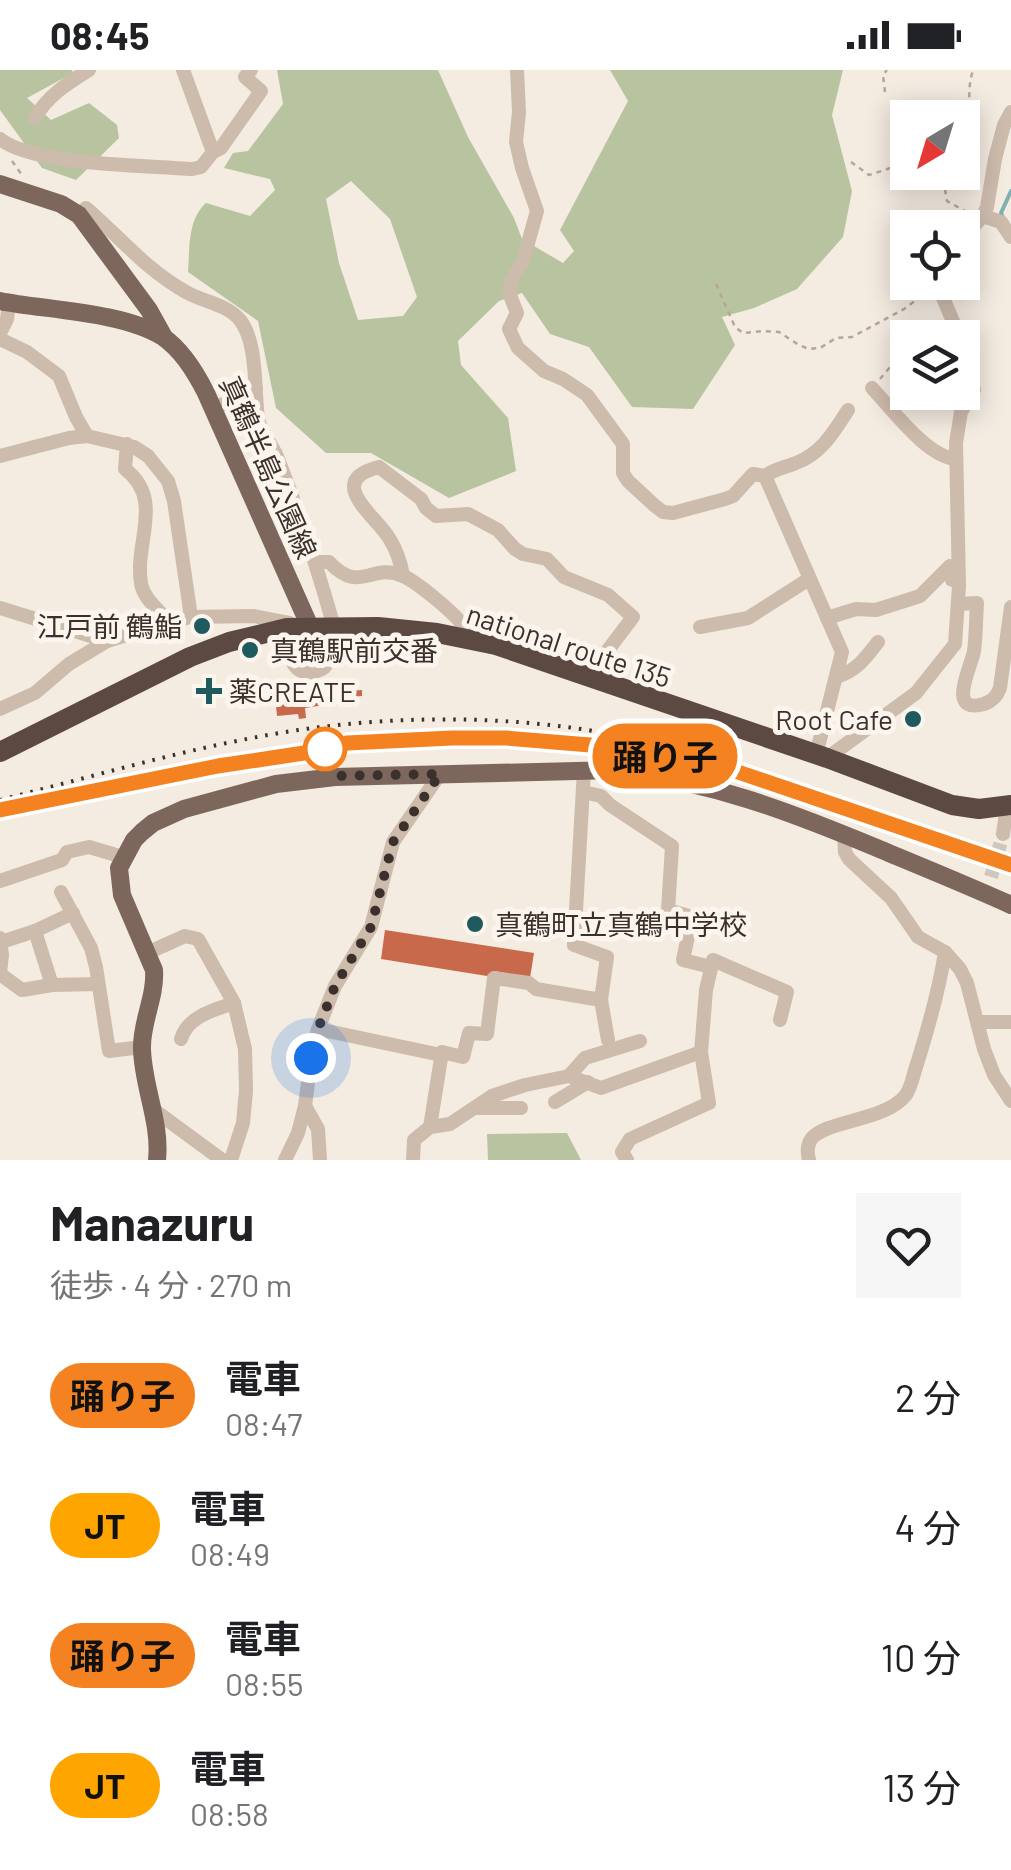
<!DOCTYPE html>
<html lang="ja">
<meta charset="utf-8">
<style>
:root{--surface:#fff;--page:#f6f6f6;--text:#202124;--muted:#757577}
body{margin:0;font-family:Barlow,"Noto Sans JP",sans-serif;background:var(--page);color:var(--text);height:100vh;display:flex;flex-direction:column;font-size:38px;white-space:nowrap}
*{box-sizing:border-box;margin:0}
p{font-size:32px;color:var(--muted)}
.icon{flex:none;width:55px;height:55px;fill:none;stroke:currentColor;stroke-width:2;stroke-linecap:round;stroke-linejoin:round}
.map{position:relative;height:1090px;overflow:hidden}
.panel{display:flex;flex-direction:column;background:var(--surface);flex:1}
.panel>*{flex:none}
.badge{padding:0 20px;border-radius:32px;font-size:35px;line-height:65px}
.needle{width:65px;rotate:218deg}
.fabs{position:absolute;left:890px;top:30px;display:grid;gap:20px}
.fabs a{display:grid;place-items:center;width:90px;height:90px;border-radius:0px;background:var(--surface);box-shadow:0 5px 25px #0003;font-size:50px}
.you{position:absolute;width:50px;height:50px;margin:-25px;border:8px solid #fff;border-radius:50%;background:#1a73e8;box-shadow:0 0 0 15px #1a73e833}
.map>.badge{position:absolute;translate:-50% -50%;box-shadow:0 0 0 5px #fff}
.round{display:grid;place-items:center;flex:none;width:105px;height:105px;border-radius:0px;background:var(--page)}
.head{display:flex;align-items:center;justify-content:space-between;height:170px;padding:0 50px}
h1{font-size:48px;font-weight:700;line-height:75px}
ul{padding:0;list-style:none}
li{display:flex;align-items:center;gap:30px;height:130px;padding:0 50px}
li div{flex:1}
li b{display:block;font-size:38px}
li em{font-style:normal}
li .badge{min-width:110px;font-weight:700;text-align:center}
.status{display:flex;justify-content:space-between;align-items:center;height:70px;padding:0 50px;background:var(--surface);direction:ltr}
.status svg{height:28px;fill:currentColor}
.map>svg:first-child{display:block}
</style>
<div class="status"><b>08:45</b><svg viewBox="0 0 49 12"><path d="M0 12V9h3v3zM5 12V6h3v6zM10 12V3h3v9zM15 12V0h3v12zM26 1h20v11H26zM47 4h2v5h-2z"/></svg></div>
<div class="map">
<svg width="1011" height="1090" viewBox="0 0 1011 1090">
<rect width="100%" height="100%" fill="#f4ebe1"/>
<g fill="#b8c4a0" fill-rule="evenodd">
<polygon points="0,0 72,0 73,3 27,28 51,50 89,33 117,55 119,68 76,110 42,98 0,40"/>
<path d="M277 0H438L468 67 514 148 522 169 563 193 574 181 560 160 628 31 610 0H843L832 45 852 121 843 167 797 219 754 238 722 247 735 275 693 339 632 337 589 277 550 264 522 223 499 231 458 271 461 295 508 348 516 401 449 428 371 383H326L276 338 258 251 188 202C190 179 187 150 206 133L250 146 275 120 270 109 224 98 233 83 248 81 283 34ZM351 111 390 149 417 227 403 246 358 250 339 193 326 129Z"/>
<polygon points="567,1063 581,1090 488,1090 487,1064"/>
</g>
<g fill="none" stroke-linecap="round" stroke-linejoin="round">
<polyline stroke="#7fb0b2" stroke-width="4" points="1004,150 1001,143 1011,121"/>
</g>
<g fill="#c8694b">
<polygon points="329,615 329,623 362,620 362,626 330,629 331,634 305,638 306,648 299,649 298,644 277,646 275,625 299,623 299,618"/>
<polygon points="385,860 534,883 530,908 494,901 487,906 381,889"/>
</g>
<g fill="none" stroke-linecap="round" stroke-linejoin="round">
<polyline stroke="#cfc6bd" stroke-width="14" stroke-dasharray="14 7" stroke-linecap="butt" points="991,807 1003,764"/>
<g stroke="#b9a596" stroke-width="2.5" stroke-dasharray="5 5" stroke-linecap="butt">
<polyline points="885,22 883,5 887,0"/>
<path d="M962 76C976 51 964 28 973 0"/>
<polyline points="12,91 22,105"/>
<polyline points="851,92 869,105 897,96 908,98"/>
<polyline points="937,102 943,108 947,131 970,144"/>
<polyline points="716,214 735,257 743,263 763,261 779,262 799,275 809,279 820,278 836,268 852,267 904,239 924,224"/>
<polyline points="880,309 891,296 908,282"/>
</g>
<g stroke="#cdbbac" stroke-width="14">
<polyline points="183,0 213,82"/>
<polyline points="517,0 519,42 516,72 522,98 537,141 523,191 511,210 510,225 517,243 509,259 518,278 544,301 563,309 587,325 623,374 623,403 628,411 654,435 663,442 673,443 725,429 733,426 753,404 765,406 842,582 816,685"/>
<path d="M35 48C47 26 68 13 89 0"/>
<path d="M0 69C35 96 145 95 192 99L201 97 213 82 221 78 261 21 245 7 251 0"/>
<path d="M79 145 86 138C120 167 146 200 186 222 203 232 227 234 240 250 258 273 254 320 258 348 260 362 273 375 278 389 300 444 318 500 334 557"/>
<polyline points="983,146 1001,152 1011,167"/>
<polyline points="962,170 983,146 987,137 995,89 1004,55 1011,42"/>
<polyline points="934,212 941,223 960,268"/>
<polyline points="0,263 7,249 9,233"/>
<polyline points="0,269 27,282 59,306 76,347 87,366"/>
<path d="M872 318C892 339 927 387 956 389"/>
<polyline points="213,339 256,318"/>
<path d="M127 374 125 399C165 429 134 473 141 513 143 528 159 540 169 552"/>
<polyline points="0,386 69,368 87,366 134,377 148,386 168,411 174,431 191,547"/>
<path d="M765 406C776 398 784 398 796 393 821 384 834 362 848 340"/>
<path d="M316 492H329C360 525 371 492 403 506 417 512 456 544 464 557L462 567"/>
<path d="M403 506C401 493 396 479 389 468 377 447 323 411 379 397L421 429 426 438 436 446 468 444 498 460 515 479 523 484 547 489 564 507 608 525 633 547 608 580 596 610"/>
<path d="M958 534 977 533C976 549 976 566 974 581 972 595 945 645 984 634 993 631 997 626 1000 618L1011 537"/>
<polyline points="0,538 107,571 169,552 191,547 254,546 290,553"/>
<polyline points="827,548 856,539 876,540 920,526 950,496 952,510"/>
<polyline points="700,557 748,548 809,509"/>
<path d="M287 558C288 578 289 610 317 601 324 599 326 597 328 590 331 580 329 567 329 557"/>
<path d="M836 607C856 601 865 589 878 572"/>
<polyline points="0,639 35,623 69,594 107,571"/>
<polyline points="827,688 916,623 955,574 959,516 956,373 961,342 974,320 962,275"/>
<polyline points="583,722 601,726 610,735 672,776 668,840 692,847 683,890 711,897"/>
<polyline points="844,764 845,782 849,789 891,828 918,867 945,882 960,899 967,913 984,979 994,1005 1011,1031"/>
<polyline points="1003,764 1007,736"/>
<polyline points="0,811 62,790 67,782 89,777 123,787"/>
<polyline points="61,822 91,878 96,897 109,981 142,977"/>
<polyline points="35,861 52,915"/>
<polyline points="0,868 2,885 0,903"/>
<polyline points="1,872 35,861 73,843"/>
<polyline points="147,883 185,866 198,869 234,933 245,979 246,1021 243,1053 231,1090"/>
<polyline points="0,904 22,920 52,915 98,914"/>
<polyline points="601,930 608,970"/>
<polyline points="979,952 1011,952"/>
<polyline points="318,959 441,985"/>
<path d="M181 969C188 946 214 940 234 933"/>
<polyline points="569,1006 585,988 640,971"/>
<polyline points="555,1032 588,1012"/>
<polyline points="305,1036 318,1059 320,1090"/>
<polyline points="477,1038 521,1038"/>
<polyline points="154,1040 222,1090"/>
<polyline points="430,1057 442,982 463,987 469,963 487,964 494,908 529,913 536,919 601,930 607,887 574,875 584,700"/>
<polyline points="285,1090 298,1063 305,1036 311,989 318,959 335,916 371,857 393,772 440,704"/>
<polyline points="413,1090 414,1070 430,1057 450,1054 492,1026 525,1015 569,1006 601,1018 701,982 706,920 713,890 787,922 780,950"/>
<polyline points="627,1090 622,1082 630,1069 709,1033 701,982"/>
<path d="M809 1090C807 1082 807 1074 812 1068 828 1050 884 1051 905 1026 911 1019 913 1006 916 997 928 959 939 921 945 882"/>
</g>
<g stroke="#7d675c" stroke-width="18">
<polyline points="0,114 61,134 79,145 149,240 164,267"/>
<path d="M0 231C46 240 124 242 163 267 182 280 196 303 206 323L310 557"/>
<path d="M157 1090C161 1052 143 1017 142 979 141 952 156 927 154 900L122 825 119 798 134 770 142 762 153 753 184 739 276 714 335 707 615 700C712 712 788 741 877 778 922 797 967 815 1011 835"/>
</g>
<polyline stroke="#5c4a42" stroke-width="20" points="0,682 190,587 229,572 287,558 378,557 437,563 496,575 827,688 952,735 979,739 1011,735"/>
<g stroke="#3b302b" stroke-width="4" stroke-dasharray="2.5 8" stroke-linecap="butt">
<polyline points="84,723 243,691 324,680 347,673 452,667 506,668 604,676"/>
<path d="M0 730C115 701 230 665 348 654 432 646 522 648 605 663 693 679 776 707 860 736 910 754 961 770 1011 787"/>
</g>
</g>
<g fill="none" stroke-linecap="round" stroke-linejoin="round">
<defs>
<polyline id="line" points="0,740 218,696 324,680 347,673 452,668 506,668 602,676 691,691 738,702 1011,795"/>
</defs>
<use href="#line" stroke="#fff" stroke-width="22"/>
<use href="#line" stroke="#f58220" stroke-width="15"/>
<polyline stroke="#3b302b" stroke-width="10" stroke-dasharray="0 18" points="311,988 318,959 335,916 371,857 393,772 440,704 335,706 325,679"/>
</g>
<g fill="#1f5a5e" stroke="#fbf5ee" stroke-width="4">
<circle cx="202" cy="556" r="10"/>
<circle cx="250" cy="580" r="10"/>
<path d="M204 606h10v10h10v10h-10v10h-10v-10h-10v-10h10z"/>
<circle cx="913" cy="649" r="10"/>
<circle cx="475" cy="854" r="10"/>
</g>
<circle fill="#fff" stroke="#f58220" stroke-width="5" cx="325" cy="679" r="20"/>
<g text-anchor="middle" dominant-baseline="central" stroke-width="10" stroke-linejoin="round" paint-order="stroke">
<g font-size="28" fill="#3b302b" stroke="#fbf5ee">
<text transform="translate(269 397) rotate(66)">真鶴半島公園線</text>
<text transform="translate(569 575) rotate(18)">national route 135</text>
</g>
<g font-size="28" fill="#3b302b" stroke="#fbf5ee" text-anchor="start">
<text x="182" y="556" text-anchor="end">江戸前 鶴鮨</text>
<text x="270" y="580">真鶴駅前交番</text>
<text x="229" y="621">薬CREATE</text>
<text x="893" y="649" text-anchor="end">Root Cafe</text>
<text x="495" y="854">真鶴町立真鶴中学校</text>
</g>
</g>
</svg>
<div class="fabs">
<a><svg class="needle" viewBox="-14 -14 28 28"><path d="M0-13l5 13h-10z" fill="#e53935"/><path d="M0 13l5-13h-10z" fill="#757577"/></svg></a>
<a><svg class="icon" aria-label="locate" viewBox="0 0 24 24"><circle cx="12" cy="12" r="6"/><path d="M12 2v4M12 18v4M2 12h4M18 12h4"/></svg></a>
<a><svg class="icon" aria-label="layers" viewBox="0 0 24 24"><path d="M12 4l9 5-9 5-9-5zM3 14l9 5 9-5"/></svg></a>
</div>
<div class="you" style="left:311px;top:988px"></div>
<b class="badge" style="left:665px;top:686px;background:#f58220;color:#111">踊り子</b>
</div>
<section class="panel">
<div class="head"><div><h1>Manazuru</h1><p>徒歩 · 4 分 · 270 m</p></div><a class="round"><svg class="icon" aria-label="heart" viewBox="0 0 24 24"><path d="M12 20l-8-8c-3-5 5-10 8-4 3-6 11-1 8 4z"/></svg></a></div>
<ul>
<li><span class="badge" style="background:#f58220;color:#111">踊り子</span><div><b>電車</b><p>08:47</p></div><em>2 分</em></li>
<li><span class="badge" style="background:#ffa500;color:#111">JT</span><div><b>電車</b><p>08:49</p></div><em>4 分</em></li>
<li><span class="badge" style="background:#f58220;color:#111">踊り子</span><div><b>電車</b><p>08:55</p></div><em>10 分</em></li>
<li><span class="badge" style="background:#ffa500;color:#111">JT</span><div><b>電車</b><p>08:58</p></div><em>13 分</em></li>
</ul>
</section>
